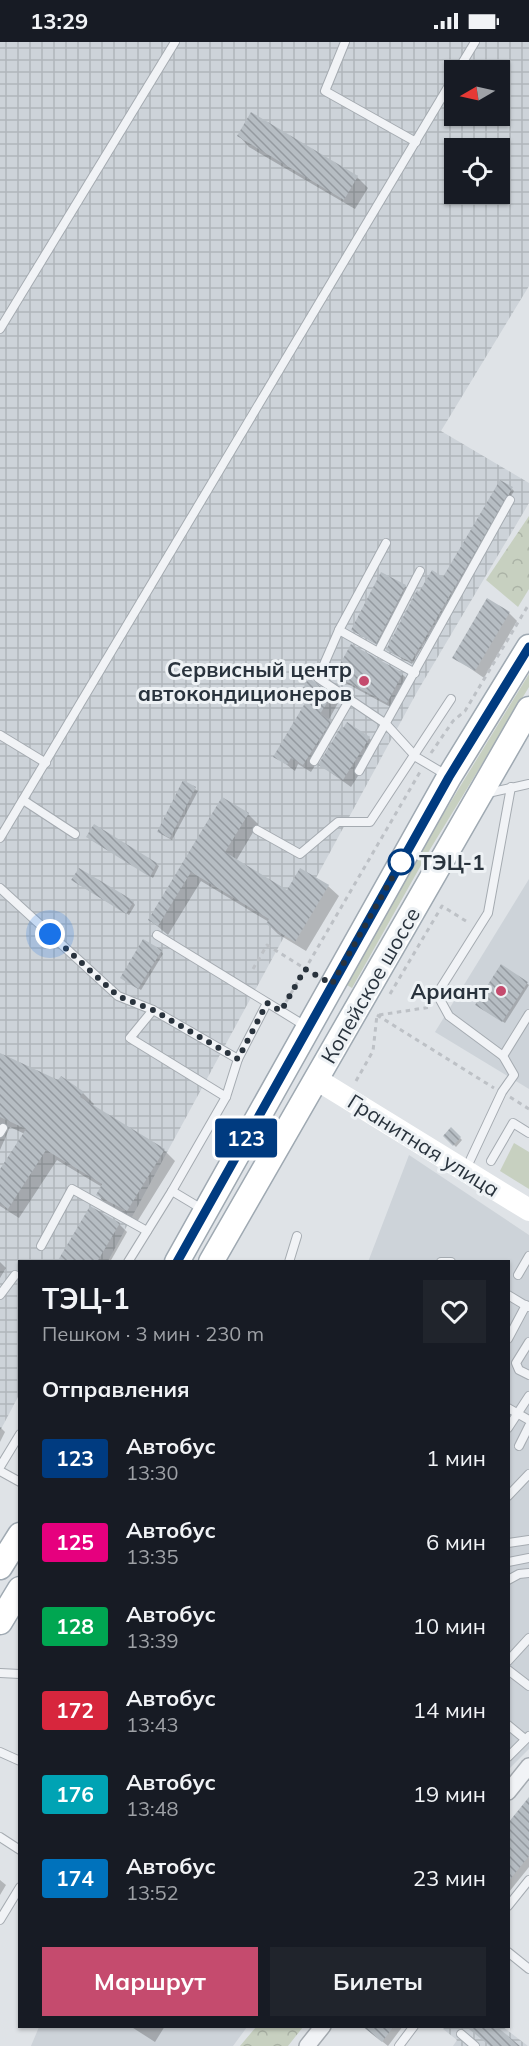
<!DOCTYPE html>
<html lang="ru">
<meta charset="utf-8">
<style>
:root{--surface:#171b24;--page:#20242c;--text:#f1f3f6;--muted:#9ea1a6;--accent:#c54b6e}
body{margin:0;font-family:Mulish,sans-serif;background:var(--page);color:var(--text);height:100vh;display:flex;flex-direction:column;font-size:22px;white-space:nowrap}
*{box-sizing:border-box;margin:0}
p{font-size:20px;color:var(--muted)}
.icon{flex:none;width:33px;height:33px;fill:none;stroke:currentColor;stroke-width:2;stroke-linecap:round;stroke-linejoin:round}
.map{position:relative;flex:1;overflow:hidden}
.sheet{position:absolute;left:18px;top:1218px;width:492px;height:768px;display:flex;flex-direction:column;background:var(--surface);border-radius:0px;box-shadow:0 2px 4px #0004}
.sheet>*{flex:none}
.badge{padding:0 12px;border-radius:4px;font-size:21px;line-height:39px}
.needle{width:39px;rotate:261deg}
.tools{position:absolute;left:444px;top:18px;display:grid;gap:12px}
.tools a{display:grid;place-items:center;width:66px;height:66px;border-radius:0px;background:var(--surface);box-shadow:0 2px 4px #0004;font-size:30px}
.you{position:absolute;width:30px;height:30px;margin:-15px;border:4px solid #fff;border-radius:50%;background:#1a73e8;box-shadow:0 0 0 9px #1a73e833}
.map>.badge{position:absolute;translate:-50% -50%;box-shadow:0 0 0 3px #fff}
h2{padding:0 24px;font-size:22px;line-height:54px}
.round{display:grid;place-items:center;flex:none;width:63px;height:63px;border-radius:0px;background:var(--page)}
.summary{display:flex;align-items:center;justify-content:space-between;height:102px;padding:0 24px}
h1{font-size:28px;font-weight:700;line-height:45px}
.button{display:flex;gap:12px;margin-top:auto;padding:12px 24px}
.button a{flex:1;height:69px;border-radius:0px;background:var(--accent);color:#fff;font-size:24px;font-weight:700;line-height:69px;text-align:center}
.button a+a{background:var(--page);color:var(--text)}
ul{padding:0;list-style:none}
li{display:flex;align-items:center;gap:18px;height:84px;padding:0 24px}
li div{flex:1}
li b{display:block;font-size:22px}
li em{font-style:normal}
li .badge{min-width:66px;font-weight:700;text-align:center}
.status{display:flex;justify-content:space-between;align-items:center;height:42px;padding:0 30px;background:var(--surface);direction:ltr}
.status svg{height:16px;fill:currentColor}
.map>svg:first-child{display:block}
</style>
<div class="status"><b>13:29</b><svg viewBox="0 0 49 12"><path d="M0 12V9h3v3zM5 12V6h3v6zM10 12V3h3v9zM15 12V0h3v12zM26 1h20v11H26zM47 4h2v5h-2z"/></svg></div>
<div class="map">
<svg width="529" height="2004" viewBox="0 0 529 2004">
<defs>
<pattern id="industrial-grid" width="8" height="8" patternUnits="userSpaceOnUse" patternTransform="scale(1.5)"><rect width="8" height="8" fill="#cdd3d9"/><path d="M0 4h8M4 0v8" fill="none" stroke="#b0b6bb"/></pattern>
<pattern id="forest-crowns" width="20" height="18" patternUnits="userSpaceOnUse" patternTransform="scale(1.5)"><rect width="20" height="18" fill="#c7d0c0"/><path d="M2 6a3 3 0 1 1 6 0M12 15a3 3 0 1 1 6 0" fill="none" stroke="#abb3a6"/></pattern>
<pattern id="building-back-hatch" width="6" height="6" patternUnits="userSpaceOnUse" patternTransform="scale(1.5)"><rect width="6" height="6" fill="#b6bdc3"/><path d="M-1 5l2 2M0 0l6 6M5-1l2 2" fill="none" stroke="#949aa0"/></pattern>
</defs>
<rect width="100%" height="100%" fill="#dfe3e7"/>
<g fill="#cdd3d9">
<polygon points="529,837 529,1047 435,990"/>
<polygon points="409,1113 529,1193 529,1707 509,1727 508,1220 368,1220"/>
<polygon points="39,1985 39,1984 247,1985 233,2004 31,2004"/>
</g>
<g fill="url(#industrial-grid)" fill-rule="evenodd">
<path d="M0 0H529V244L441 389 529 441V461L417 650 108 1219 20 1220 19 1353 0 1389ZM454 28H500V74H454ZM454 106H500V152H454Z"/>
<polygon points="446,1984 503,1985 528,2004 453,2004 457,1998 443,1987"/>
</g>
<g fill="#c7d0c0">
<polygon points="529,632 529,645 429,809 352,946 347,943 423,805"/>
<polygon points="514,1101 529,1110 529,1147 500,1129"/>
</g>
<g fill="url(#forest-crowns)">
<polygon points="529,474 529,547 518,565 486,538"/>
<polygon points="256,1985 256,1984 303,1985 288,2004 240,2004"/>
</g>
<g fill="#0003">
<polygon points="239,94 357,135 368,146 355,167 249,105"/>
<polygon points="512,447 514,449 412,622 390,610 420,552 444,537"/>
<polygon points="405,544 407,546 378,603 355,590"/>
<polygon points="509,571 517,579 484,636 454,615"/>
<polygon points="352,604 403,633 411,641 396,668 344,640 336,632"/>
<polygon points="302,651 331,654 338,661 328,679 337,687 311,730 298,722 295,729 275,714 308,658"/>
<polygon points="369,696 377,704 351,745 320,723"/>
<polygon points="184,740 198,749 172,798 161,792"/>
<polygon points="222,757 248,772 258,782 236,819 288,850 301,828 328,844 339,854 306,909 278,892 268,882 269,880 201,839 168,893 150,878"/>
<polygon points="90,797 156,822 159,824 153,836"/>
<polygon points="75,840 133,860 135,863 129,873"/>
<polygon points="161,909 163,912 141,948 124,938"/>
<polygon points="502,924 529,943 505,981 479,965"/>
<polygon points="0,1012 83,1051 94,1062 92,1064 164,1108 175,1119 137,1180 108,1164 98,1153 102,1145 57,1118 19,1176 0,1164 0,1130 25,1092 10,1085 0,1108"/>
<polygon points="451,1087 462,1098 456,1105 445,1094"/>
<polygon points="119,1182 127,1190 110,1220 59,1220"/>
<polygon points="0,1220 6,1226 0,1236"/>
<polygon points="0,1385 5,1390 0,1400"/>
<polygon points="529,1757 529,1825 509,1850 508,1783"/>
<polygon points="0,1838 6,1843 0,1853"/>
<polygon points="130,1984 165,1984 155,2000"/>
<polygon points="363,1984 403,1984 388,2004"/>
</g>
<g fill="url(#building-back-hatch)">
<polygon points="251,70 358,134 344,158 237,94"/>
<polygon points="500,438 513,445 411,620 386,608 417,548 419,550 432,528 443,535"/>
<polygon points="381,530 406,543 376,602 351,588"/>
<polygon points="487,556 510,570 475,629 452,616"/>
<polygon points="351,602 403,631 387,661 334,633"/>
<polygon points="309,636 332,653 320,672 331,679 303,723 291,716 287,723 273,715 308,656 300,651"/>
<polygon points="347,680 370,695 343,738 318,723 341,685 343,686"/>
<polygon points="183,738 196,745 170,796 157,790"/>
<polygon points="222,755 249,771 225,810 287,848 300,826 329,843 295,900 266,882 269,877 191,830 158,884 148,878"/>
<polygon points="94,782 157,821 150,835 86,795"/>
<polygon points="79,826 134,859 126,872 71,838"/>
<polygon points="143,897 162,908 138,947 120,936"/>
<polygon points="501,922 528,940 502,980 475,963"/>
<polygon points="0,1011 58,1038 61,1034 84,1050 80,1055 165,1107 127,1169 96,1153 102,1142 46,1108 8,1167 0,1161 0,1127 26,1087 0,1075"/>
<polygon points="451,1085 461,1095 453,1104 443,1094"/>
<polygon points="90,1164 120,1181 97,1220 57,1220"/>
<polygon points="529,1755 529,1814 508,1840 508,1781"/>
<polygon points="362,1984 394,1984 382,2000"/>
<polygon points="465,1984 496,1984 520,2004 490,2004"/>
</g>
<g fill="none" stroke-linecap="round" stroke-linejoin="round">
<defs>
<g id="lane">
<polyline points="345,0 325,49 416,100"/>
<polyline points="458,28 475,0"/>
<polyline points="0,287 175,0"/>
<polyline points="386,501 339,588 318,636 386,682 416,715 448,734"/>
<polyline points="339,588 415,631"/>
<polyline points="378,610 420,529"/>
<polyline points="0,693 46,721"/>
<polyline points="314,719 350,657"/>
<polyline points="359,729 510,458"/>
<polyline points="488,751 529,742"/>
<polyline points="23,758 75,792"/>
<polyline points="257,788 300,812 338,780 370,780 451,657"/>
<polyline points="0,796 454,35"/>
<polyline points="0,846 118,954 153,968 238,1017"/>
<polyline points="157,893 307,985"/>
<polyline points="153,968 130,996 226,1055"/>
<polyline points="503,1014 529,972"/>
<polyline points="0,1091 3,1086"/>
<polyline points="491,1119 513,1081 529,1091"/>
<polyline points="466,1127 502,1050 514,1033 503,1014 449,974 437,952 488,871 511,745"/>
<polyline points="172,1149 202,1167"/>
<polyline points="41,1204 72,1147 147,1189"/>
<polyline points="128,1220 172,1149 226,1055 238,1017 267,961"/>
<polyline points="289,1220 297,1194"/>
<polyline points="441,1220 451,1220"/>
<polyline points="518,1233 529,1214"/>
<polyline points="0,1253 15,1233"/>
<polyline points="508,1253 528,1265"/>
<polyline points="508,1297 526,1263"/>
<polyline points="529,1300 516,1321 519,1328 529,1333"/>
<polyline points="508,1366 529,1378"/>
<polyline points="508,1386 529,1354"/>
<polyline points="519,1404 529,1384"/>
<polyline points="0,1425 20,1392"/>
<polyline points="0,1429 20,1440"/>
<polyline points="508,1454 529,1432"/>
<polyline points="508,1501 529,1498"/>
<polyline points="508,1520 529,1516"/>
<polyline points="508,1538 519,1532 529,1531"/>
<polyline points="508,1619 529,1596"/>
<polyline points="508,1628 529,1644"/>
<polyline points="0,1631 20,1632"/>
<polyline points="508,1683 525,1697"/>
<polyline points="0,1710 20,1719"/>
<polyline points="508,1715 529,1694"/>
<polyline points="0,1795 20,1808"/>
<polyline points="508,1864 529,1838"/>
<polyline points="0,1878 20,1845"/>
<polyline points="508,1910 529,1927"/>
<polyline points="461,1992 475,2004"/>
<polyline points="399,2004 414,1984"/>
</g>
<g id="street">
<polyline points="508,1750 529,1724"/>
<polyline points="307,2004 323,1984"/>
</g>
<g id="primary">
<polyline points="177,1220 449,735 529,605"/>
<polyline points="211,1220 529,667"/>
<polyline points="0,1525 20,1493"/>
<polyline points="0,1580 20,1547"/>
</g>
</defs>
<use href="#lane" stroke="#a5abb1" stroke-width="10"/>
<use href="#street" stroke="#a5abb1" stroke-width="18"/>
<use href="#primary" stroke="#9fa9b2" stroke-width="27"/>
<g stroke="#bdc1c6" stroke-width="3" stroke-dasharray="4.5 4.5" stroke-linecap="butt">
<polyline points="431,711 453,679 465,669 529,562"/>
<polyline points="253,927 267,903 317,934"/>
<polyline points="390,952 442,864 469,881"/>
<polyline points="286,960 420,730"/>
<polyline points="377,973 494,1046"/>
<polyline points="379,973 431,965"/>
<polyline points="356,1039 373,1009 377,973"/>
<polyline points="510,1055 529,1067"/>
</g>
<use href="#lane" stroke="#f1f3f6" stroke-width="8"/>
<use href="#street" stroke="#f1f3f6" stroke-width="15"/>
<polyline stroke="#fff" stroke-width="22" points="316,1037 529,1168"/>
<use href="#primary" stroke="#fff" stroke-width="24"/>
</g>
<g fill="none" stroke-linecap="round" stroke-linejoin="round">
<defs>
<polyline id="line" points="177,1220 449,735 529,605"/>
</defs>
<use href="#line" stroke="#fff" stroke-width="14"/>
<use href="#line" stroke="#003b80" stroke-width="9"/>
<polyline stroke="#29333d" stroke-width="6" stroke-dasharray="0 10.8" points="50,892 118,954 153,968 238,1017 267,961 281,969 305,927 332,942 401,820"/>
</g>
<g fill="#c54b6e" stroke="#eef2f5" stroke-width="2">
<circle cx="364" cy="639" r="6"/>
<circle cx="501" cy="949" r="6"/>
</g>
<circle fill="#fff" stroke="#003b80" stroke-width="3" cx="401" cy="820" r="12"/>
<g text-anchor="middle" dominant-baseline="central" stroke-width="6" stroke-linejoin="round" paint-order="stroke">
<g font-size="21" font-weight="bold" fill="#29333d" stroke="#eef2f5" text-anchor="end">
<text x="352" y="627">Сервисный центр<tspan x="352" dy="24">автокондиционеров</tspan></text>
<text x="489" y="949">Ариант</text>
</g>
<g font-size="21" font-weight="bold" fill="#29333d" stroke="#eef2f5" text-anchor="start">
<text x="419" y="820">ТЭЦ-1</text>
</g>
<g font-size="21" fill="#29333d" stroke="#eef2f5">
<text transform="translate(370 943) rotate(-60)">Копейское шоссе</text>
<text transform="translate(424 1103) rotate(32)">Гранитная улица</text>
</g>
</g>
</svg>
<div class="tools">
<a><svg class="needle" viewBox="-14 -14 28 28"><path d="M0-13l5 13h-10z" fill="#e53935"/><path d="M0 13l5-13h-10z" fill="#9ea1a6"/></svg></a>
<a><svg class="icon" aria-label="locate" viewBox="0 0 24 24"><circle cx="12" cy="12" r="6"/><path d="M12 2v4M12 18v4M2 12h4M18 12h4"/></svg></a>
</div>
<div class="you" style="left:50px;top:892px"></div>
<b class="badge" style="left:246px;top:1096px;background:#003b80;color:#fff">123</b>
<section class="sheet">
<div class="summary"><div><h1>ТЭЦ-1</h1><p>Пешком · 3 мин · 230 m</p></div><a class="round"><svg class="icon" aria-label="heart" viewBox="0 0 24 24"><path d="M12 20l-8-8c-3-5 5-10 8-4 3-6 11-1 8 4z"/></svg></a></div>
<h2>Отправления</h2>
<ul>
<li><span class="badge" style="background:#003b80;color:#fff">123</span><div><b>Автобус</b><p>13:30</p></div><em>1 мин</em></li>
<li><span class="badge" style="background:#e6007e;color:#fff">125</span><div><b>Автобус</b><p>13:35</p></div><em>6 мин</em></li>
<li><span class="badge" style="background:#00a651;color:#fff">128</span><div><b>Автобус</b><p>13:39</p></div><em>10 мин</em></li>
<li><span class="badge" style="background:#d7263d;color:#fff">172</span><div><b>Автобус</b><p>13:43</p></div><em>14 мин</em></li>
<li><span class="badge" style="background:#00a3b4;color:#fff">176</span><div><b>Автобус</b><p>13:48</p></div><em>19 мин</em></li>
<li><span class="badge" style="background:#0072bc;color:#fff">174</span><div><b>Автобус</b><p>13:52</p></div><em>23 мин</em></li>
</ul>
<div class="button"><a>Маршрут</a><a>Билеты</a></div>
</section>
</div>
